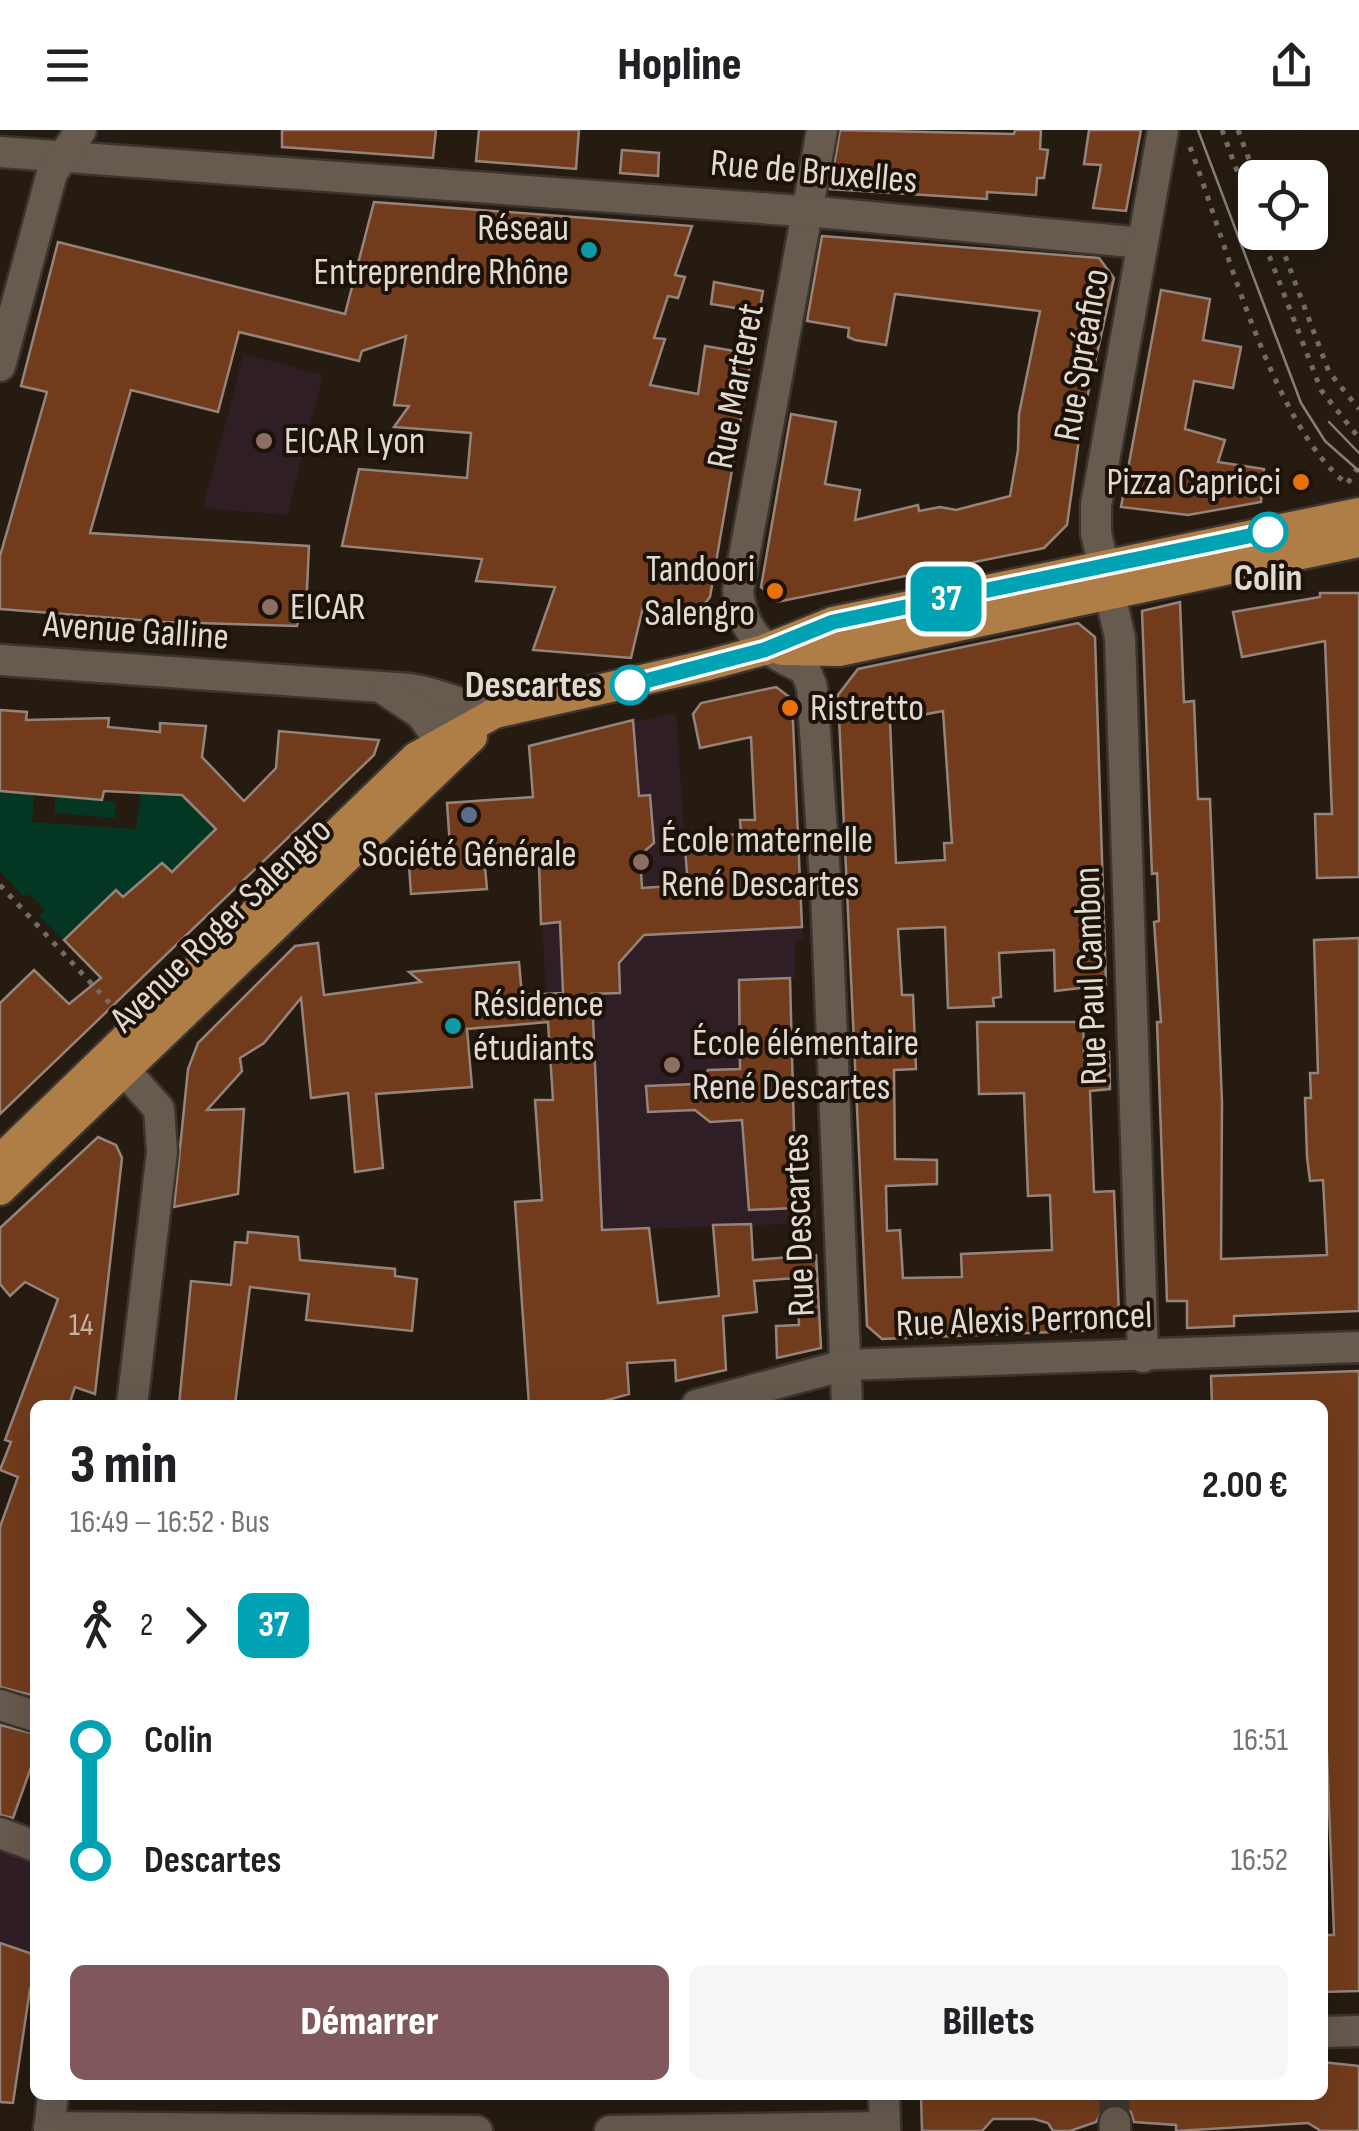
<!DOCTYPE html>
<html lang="fr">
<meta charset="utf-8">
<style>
:root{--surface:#fff;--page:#f6f6f6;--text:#202124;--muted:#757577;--accent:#7f575c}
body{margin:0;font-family:"Sofia Sans Condensed",sans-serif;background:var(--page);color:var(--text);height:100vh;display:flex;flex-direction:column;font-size:38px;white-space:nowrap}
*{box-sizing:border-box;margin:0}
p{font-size:32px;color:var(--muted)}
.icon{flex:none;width:55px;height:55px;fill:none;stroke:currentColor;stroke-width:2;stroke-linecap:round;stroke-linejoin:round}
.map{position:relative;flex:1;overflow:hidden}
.drawer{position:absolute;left:30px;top:1270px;width:1298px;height:700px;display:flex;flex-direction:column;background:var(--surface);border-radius:15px;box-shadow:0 10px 40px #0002}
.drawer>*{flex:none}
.badge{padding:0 20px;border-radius:15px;font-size:35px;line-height:65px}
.buttons{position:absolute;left:1238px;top:30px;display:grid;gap:20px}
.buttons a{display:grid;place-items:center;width:90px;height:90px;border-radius:15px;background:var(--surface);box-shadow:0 10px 40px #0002;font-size:50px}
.map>.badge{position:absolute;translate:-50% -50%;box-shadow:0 0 0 5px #fff}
.legs{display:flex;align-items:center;gap:15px;height:110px;padding:0 40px;font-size:32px}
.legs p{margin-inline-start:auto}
.headline{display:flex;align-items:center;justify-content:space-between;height:170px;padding:0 40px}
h1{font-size:55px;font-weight:800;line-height:75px}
.primary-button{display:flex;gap:20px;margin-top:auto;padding:20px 40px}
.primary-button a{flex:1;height:115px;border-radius:15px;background:var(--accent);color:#fff;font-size:40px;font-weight:800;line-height:115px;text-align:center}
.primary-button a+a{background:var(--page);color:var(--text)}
ul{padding:0 40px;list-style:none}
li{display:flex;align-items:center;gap:35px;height:120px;font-size:38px}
li i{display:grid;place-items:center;width:15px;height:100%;margin:0 12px;background:currentColor}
li i::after{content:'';width:25px;height:25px;margin:-12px;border:8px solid;border-radius:50%;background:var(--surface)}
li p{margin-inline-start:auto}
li:first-child i{background:linear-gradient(#0000 50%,currentColor 0)}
li:last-child i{background:linear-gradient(currentColor 50%,#0000 0)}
header{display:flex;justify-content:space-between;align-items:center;height:130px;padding:0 40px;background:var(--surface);font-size:45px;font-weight:800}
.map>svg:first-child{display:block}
</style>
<header><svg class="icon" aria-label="menu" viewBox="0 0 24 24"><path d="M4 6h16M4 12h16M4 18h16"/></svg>Hopline<svg class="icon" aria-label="share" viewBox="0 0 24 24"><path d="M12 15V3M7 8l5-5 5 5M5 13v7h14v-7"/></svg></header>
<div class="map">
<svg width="1359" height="2001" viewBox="0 0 1359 2001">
<rect width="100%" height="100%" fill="#251b11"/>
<g fill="#301e26">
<polygon points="244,224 323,245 287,385 203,378"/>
<polygon points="676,583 691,803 802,797 803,807 795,815 795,848 786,848 799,1037 791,1039 796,1077 816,1078 816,1093 561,1102 541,777 597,745 587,601"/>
<polygon points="0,1719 35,1731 34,1825 0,1813"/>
</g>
<g fill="#033724">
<polygon points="0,661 34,664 32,692 136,699 141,663 182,665 218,701 172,742 161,733 151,743 135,779 116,759 64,810 39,786 45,780 29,764 24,767 0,742"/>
<polygon points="55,666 116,672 115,688 55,683"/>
</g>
<g fill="#723c1c" stroke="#95847c" stroke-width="2.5" fill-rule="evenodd">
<polygon points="282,0 436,0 433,28 282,17"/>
<polygon points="479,0 579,0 576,39 476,31"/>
<polygon points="840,0 1014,4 1015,0 1041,0 1040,19 1048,20 1044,48 1037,48 1036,65 987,62 987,69 830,59"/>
<polygon points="1089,0 1141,0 1126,81 1093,78 1101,35 1084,34"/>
<polygon points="622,20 659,23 658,46 620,43"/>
<polygon points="374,72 692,96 675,145 685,147 678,168 668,166 654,208 665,209 650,255 698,264 705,216 752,224 710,467 698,482 644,473 631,528 533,520 555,457 476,451 482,429 342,416 359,339 467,348 471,303 394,297 409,276 394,275 406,206 362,221 359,231 239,202 218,282 131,260 90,403 309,416 307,459 297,496 165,492 0,479 0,426 47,262 21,256 58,112 345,184"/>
<polygon points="822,106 1099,128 1114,148 1081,295 1067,395 1044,418 777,472 761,457 791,284 836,292 825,354 860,360 855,390 918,375 919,381 940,377 956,380 1010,366 1018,320 1019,284 1040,181 895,164 886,215 855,210 848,207 849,198 807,191"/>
<polygon points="714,152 763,161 759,182 711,174"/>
<polygon points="1161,160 1210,169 1203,210 1241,217 1233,258 1194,251 1185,299 1225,310 1218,332 1264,339 1261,372 1188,385 1121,377"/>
<polygon points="1320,463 1359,463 1359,747 1317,748 1315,684 1332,684 1325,511 1242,527 1233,482 1320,467"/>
<polygon points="1180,472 1184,572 1194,571 1198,669 1210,669 1222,973 1221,1129 1327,1125 1323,1050 1310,1051 1307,1027 1305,968 1311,968 1310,943 1318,943 1314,810 1359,808 1359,1181 1234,1186 1234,1196 1187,1198 1187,1171 1167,1171 1157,892 1161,892 1154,792 1159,791 1157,743 1152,744 1142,481"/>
<path d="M1078 493 1095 507 1106 855 1055 861 1054 820 999 823 1001 867 993 868 994 876 948 878 945 797 898 799 902 865H913L916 939 894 940 895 1029 937 1030V1054L886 1056 887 1101 900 1100 903 1148 962 1147 961 1124 1052 1120 1050 1065 1028 1066 1024 963 979 964 977 892H1083L1084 923 1109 922 1110 959 1090 961 1094 1062 1114 1061 1119 1185 1105 1200 882 1209 867 1196 838 565 858 539ZM943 581 952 713H944L945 730 896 733 890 591Z"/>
<polygon points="776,557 792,569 802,797 644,805 619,833 620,863 592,864 602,1100 649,1098 658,1173 719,1166 713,1095 751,1094 753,1130 816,1125 821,1218 777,1228 776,1196 799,1195 796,1148 754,1151 757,1182 723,1186 726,1240 676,1251 675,1230 627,1233 629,1264 590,1275 529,1275 515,1072 542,1070 535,970 553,970 548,892 467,899 472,957 376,964 383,1038 355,1042 348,963 311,968 301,868 264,913 240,928 242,941 207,980 244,979 238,1064 174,1077 188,939 198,913 295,816 318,813 324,865 421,852 409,842 519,832 522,865 563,863 560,792 541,794 539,733 485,737 487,759 411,764 408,720 450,717 447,673 533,667 529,616 633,590 639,666 650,665 654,713 640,725 642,758 688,755 684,707 741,704 740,690 755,690 751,607 700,618 693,584 701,573"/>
<polygon points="0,580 27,582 26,590 109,588 108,597 160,602 160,593 206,596 202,627 244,671 276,638 279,601 379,610 374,625 0,984 0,873 34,840 69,874 101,848 64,810 116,760 123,767 162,733 172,742 216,699 182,665 104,661 102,670 0,661"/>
<polygon points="790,848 796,1078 749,1080 742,990 710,992 695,980 648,982 646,956 697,954 708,940 740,939 739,850"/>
<polygon points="98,1007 116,1015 122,1028 95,1264 75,1257 69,1275 35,1275 35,1566 0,1557 0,1397 18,1347 0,1340 11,1312 5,1310 58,1169 25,1152 10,1166 0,1154 0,1098"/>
<polygon points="248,1102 298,1107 300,1130 395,1139 395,1146 417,1149 412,1201 306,1190 309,1164 250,1157 235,1275 179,1275 191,1151 231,1155 235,1112 247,1113"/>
<polygon points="1359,1241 1359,1861 1322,1862 1322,1805 1334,1805 1322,1496 1322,1275 1212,1275 1211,1246"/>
<polygon points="0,1595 35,1604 35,1626 13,1688 0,1685"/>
<polygon points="0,1813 35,1825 35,1861 30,1859 13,1973 0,1972"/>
<polygon points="1322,1932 1359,1936 1359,2001 1321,2001 1308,1993 1176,2001 1176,1995 1134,1992 1131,1982 1116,1973 1105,1976 1096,1992 1070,2001 1053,2001 1048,1993 1034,1989 993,1989 982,2001 922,2001 921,1965 1322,1965"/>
</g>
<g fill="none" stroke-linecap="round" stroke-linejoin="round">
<polyline stroke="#41382e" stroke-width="30" stroke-dasharray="30 15" stroke-linecap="butt" points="1114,1965 1115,1992"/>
<defs>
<g id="minor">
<path d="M822 0 738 460C742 506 766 521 805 539L812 557 826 763 847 1275"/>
<polyline points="0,22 828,83 1142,113"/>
<polyline points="0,236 52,43 81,0"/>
<path d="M0 530 410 559C440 563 465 577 495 583"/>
<polyline points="385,560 421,584 431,598 482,586"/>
<polyline points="111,925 159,979 162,1022 132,1275"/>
<polyline points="1143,1227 1120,508 1096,403 1096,375 1163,0"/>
<polyline points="697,1275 845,1235 1359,1217"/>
<polyline points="0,1575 35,1586"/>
<polyline points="0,1703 35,1716"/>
<polyline points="1322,1902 1359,1901"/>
<polyline points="884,1965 885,2001"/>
<polyline points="1115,1992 1115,2001"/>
<polyline points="49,1997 477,2001"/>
<polyline points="49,2001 53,1965"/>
<polyline points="610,2001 885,1997"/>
</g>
<g id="major">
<polyline points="782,520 839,521 1359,412"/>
<polyline points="0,1030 416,627 495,583 708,535 764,520 833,492 1359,383"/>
<polyline points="0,1060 472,607"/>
</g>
</defs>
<use href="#minor" stroke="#3c352f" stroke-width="35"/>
<use href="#major" stroke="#3c352f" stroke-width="35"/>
<g stroke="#746c63" stroke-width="5" stroke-dasharray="5 8" stroke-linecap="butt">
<polyline points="1222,0 1255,90"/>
<polyline points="1238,0 1256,48"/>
<path d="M1190 17C1225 109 1272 295 1347 354L1359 336"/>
<polyline points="1260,102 1321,260 1359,308"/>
<polyline points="1276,102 1329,242 1359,279"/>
<polyline points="0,755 115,879"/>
<polyline points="460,1966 475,1966 475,1973"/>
</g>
<use href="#minor" stroke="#675a4f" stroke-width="30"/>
<use href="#major" stroke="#af7d46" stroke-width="30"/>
<g stroke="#877e76" stroke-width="2.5">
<polyline points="1198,0 1301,273 1325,311 1359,341"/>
<polyline points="1329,292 1359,323"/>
</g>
</g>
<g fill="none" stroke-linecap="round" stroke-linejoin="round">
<defs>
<polyline id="line-1" points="630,555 764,520 833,492 1268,402"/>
</defs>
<use href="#line-1" stroke="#fff" stroke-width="22"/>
<use href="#line-1" stroke="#00a3b4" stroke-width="15"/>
</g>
<g fill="#0f9aa8" stroke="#1c1208" stroke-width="4">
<circle cx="589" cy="120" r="10"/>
<circle cx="453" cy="896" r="10"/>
</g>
<g fill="#8d6e63" stroke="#1c1208" stroke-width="4">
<circle cx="264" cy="311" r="10"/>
<circle cx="270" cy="477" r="10"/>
<circle cx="641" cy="732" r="10"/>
<circle cx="672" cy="935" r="10"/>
</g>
<g fill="#e8710a" stroke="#1c1208" stroke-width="4">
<circle cx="1301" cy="352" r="10"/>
<circle cx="775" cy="461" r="10"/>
<circle cx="790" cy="578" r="10"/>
</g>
<g fill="#fff" stroke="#00a3b4" stroke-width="5">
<circle cx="1268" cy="402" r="18"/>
<circle cx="630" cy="555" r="18"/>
</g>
<circle fill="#5c6f8a" stroke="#1c1208" stroke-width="4" cx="469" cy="685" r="10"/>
<g text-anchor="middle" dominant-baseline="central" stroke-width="8" stroke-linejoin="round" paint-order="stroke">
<g font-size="32" fill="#c5b2a5">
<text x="81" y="1195">14</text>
</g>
<g font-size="38" fill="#e1dad3" stroke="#1c1208">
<text transform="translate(814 42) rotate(5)">Rue de Bruxelles</text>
<text transform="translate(1082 225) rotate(-80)">Rue Spréafico</text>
<text transform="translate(736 256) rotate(-79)">Rue Marteret</text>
<text transform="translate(136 501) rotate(4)">Avenue Galline</text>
<text transform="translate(221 795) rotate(-44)">Avenue Roger Salengro</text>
<text transform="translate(1091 846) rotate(-92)">Rue Paul Cambon</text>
<text transform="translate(799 1095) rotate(-92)">Rue Descartes</text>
<text transform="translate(1024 1190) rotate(-2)">Rue Alexis Perroncel</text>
</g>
<g font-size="38" fill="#e1dad3" stroke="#1c1208" text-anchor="start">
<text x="569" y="98" text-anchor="end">Réseau<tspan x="569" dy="44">Entreprendre Rhône</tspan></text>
<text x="284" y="311">EICAR Lyon</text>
<text x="1281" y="352" text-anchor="end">Pizza Capricci</text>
<text x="755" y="439" text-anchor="end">Tandoori<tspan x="755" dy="44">Salengro</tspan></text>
<text x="290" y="477">EICAR</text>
<text x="810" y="578">Ristretto</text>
<text x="661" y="710">École maternelle<tspan x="661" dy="44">René Descartes</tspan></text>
<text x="469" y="724" text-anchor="middle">Société Générale</text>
<text x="473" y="874">Résidence<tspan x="473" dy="44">étudiants</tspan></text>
<text x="692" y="913">École élémentaire<tspan x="692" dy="44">René Descartes</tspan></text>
</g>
<g font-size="38" font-weight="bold" fill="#e1dad3" stroke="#1c1208">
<text x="1268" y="448">Colin</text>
<text x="602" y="555" text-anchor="end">Descartes</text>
</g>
</g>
</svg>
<div class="buttons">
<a><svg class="icon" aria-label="locate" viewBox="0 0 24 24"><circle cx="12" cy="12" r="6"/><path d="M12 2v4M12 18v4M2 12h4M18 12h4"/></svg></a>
</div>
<b class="badge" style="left:946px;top:469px;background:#00a3b4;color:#fff">37</b>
<section class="drawer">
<div class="headline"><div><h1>3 min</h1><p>16:49 – 16:52 · Bus</p></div><b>2.00 €</b></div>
<div class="legs"><svg class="icon" aria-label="walk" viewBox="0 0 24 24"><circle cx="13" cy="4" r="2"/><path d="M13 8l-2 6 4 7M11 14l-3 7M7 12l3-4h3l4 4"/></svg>2<svg class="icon" aria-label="forward" viewBox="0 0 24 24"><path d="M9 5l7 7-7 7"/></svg><b class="badge" style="background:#00a3b4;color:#fff">37</b></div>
<ul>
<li><i style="color:#00a3b4"></i><b>Colin</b><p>16:51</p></li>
<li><i style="color:#00a3b4"></i><b>Descartes</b><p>16:52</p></li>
</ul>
<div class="primary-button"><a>Démarrer</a><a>Billets</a></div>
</section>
</div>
